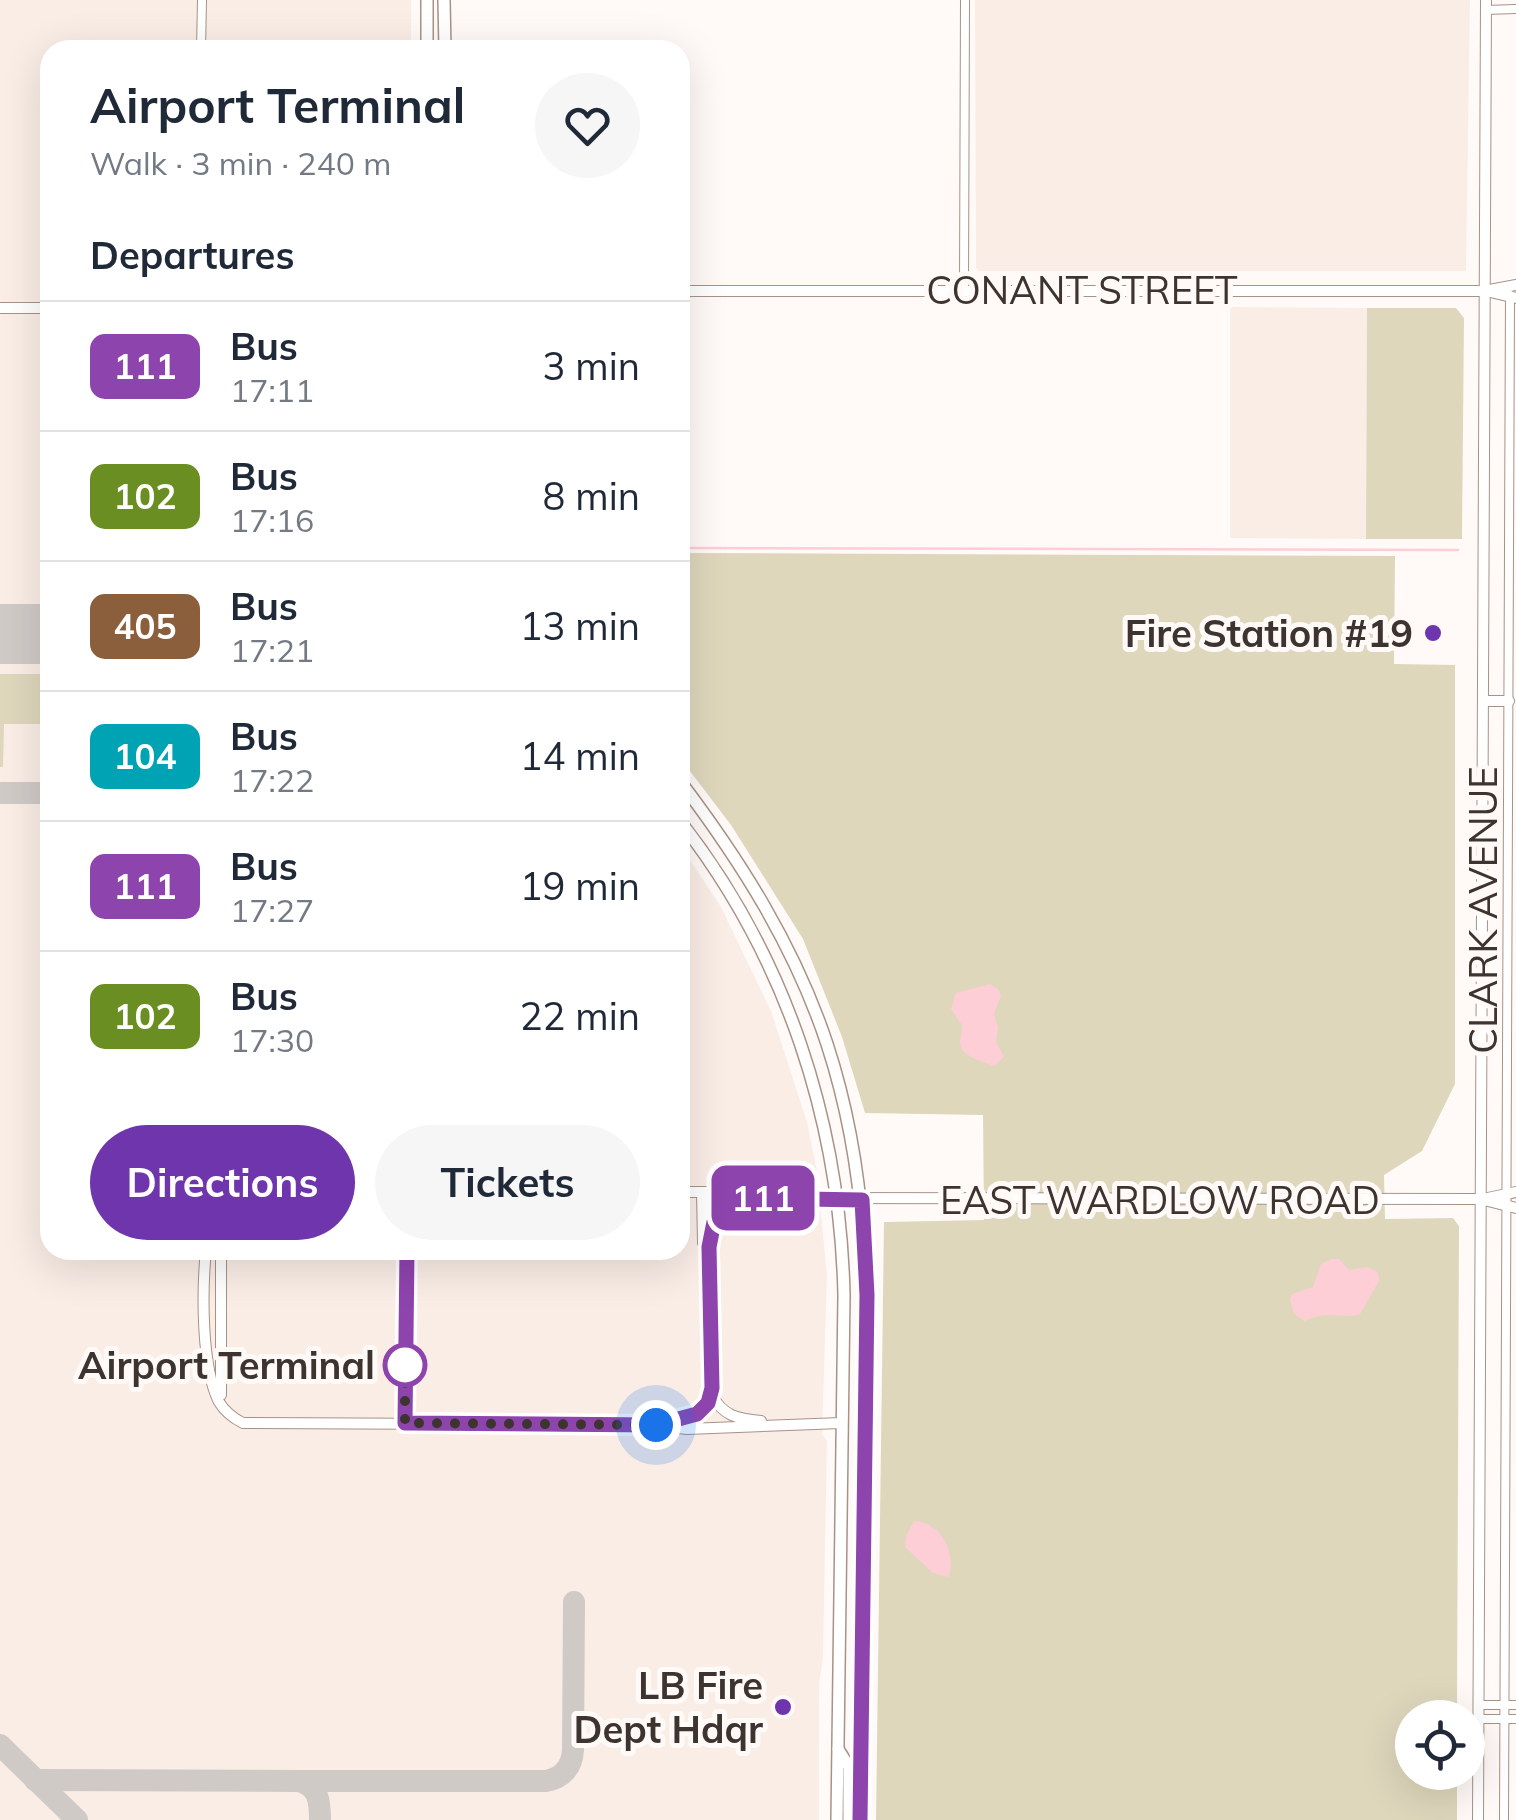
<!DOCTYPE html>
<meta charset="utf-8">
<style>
:root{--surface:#fff;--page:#f6f6f7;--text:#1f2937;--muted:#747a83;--line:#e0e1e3;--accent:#6e35ac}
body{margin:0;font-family:Mulish,sans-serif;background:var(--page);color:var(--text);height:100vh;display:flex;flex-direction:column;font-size:38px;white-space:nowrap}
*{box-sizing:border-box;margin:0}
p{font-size:32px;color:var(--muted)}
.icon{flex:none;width:55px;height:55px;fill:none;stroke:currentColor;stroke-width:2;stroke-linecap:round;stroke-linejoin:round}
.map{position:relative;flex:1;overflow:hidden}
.side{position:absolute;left:40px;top:40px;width:650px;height:1220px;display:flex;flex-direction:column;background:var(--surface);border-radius:30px;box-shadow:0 10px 40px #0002}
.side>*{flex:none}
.badge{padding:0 20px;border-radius:15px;font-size:35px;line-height:65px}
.buttons{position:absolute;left:1395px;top:1700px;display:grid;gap:20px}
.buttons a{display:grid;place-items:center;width:90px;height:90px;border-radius:50%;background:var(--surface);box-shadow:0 10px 40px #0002;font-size:50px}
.you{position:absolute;width:50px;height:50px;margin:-25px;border:8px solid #fff;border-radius:50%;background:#1a73e8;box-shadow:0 0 0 15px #1a73e833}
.map>.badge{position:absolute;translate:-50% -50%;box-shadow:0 0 0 5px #fff}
h2{padding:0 50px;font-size:38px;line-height:90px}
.round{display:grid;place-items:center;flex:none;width:105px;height:105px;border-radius:52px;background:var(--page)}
.headline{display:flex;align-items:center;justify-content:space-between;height:170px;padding:0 50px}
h1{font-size:48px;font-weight:700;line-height:75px}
.action{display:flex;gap:20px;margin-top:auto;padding:20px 50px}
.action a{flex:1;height:115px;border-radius:60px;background:var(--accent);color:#fff;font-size:40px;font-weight:700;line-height:115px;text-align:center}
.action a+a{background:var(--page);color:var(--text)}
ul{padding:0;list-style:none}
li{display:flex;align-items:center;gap:30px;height:130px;padding:0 50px;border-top:2px solid var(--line)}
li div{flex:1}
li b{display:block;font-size:38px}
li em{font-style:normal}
li .badge{min-width:110px;font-weight:700;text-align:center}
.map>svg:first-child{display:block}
</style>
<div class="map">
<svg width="1516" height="1820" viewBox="0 0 1516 1820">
<rect width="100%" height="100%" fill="#fffaf8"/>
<g fill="#faede6">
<polygon points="0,0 411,0 411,50 50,50 50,1250 680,1250 680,845 721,907 771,1011 807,1122 817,1171 827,1276 822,1434 827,1441 823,1658 819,1684 819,1820 0,1820"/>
<polygon points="975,0 1470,0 1466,271 979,271 976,268"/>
<polygon points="1233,307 1367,308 1366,539 1230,538 1230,309"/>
</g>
<g fill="#ded7bc">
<polygon points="1367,308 1456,308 1464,318 1462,539 1366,539"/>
<polygon points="680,553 1395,556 1394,664 1455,665 1455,1084 1422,1151 1384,1175 1385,1219 1453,1218 1459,1226 1457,1717 1412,1718 1412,1772 1457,1773 1457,1820 876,1820 884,1222 984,1220 983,1115 865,1113 842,1037 803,939 731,825 680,758"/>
<polygon points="0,674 50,674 50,724 4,724 3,767 0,767"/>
</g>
<g fill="#feced6">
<path d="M990 984 999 990 1001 996 994 1013 998 1028 996 1042 1004 1057 994 1066C983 1061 960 1057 960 1042 960 1036 963 1031 962 1025L951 1009 956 993Z"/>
<path d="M1332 1259H1339L1349 1270 1367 1267 1378 1272 1379 1281 1360 1314C1341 1320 1328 1309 1305 1321L1294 1314 1290 1299 1292 1294 1313 1287 1321 1264Z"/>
<path d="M914 1521C941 1523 956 1551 949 1577L933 1573 905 1547 906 1536Z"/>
</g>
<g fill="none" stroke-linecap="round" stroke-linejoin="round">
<polyline stroke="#feced6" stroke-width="2.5" points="680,548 1458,550"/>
<g stroke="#d0cac7" stroke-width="22">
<polyline points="0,793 50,793"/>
<polyline points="0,1745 77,1820"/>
<path d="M35 1780 299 1781C319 1787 320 1801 320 1820"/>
<path d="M299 1781H546C563 1778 572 1767 573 1750L574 1602"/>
</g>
<polyline stroke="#d0cac7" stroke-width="60" points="0,634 50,634"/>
<defs>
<g id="street">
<polyline points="1485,10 1516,9"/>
<polyline points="201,50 202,0"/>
<polyline points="964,289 965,0"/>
<polyline points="1479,1705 1516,1705"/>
<polyline points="1479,1719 1516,1719"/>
<polyline points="1504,1820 1510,295"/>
</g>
<g id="secondary">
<polyline points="680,291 1484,291 1516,285"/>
<polyline points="1490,292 1516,298"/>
<polyline points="0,308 50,308"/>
<polyline points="1483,701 1509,701"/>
<polyline points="680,1192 722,1192 755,1198 1483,1199 1516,1192"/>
<polyline points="702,1192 703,1243"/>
<polyline points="1484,1200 1516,1208"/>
<path d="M206 1250C202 1290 201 1366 219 1402 225 1412 233 1418 243 1423L656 1425 687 1429 841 1423"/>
<polyline points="221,1250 221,1395"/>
<path d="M711 1394C723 1416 737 1419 761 1421"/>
<polyline points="405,1423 406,1250"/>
<path d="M666 1423C690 1418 706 1414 712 1388L710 1233 714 1221 755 1198"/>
<polyline points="1478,1820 1486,0"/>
</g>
<g id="primary">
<polyline points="444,0 445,50"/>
<polyline points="427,50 427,0"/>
<path d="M680 781C742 863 795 947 827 1044 873 1184 867 1313 865 1457 863 1578 862 1699 860 1820"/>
<path d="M680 821C787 958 840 1122 844 1295L837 1820"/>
<polyline points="838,1749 849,1767 849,1820"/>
</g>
</defs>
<use href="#street" stroke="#a89286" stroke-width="10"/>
<use href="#secondary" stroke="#a89286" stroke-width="12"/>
<use href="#primary" stroke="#a89286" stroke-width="14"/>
<use href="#street" stroke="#fff" stroke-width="8"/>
<use href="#secondary" stroke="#fff" stroke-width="10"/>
<use href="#primary" stroke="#fff" stroke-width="11"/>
</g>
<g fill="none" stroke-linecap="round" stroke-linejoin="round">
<defs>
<polyline id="line" points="407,1250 405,1423 656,1425 697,1414 708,1403 712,1388 709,1247 714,1222 755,1198 862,1200 867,1295 860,1820"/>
</defs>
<use href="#line" stroke="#fff" stroke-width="22"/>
<use href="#line" stroke="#8e44ad" stroke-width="15"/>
<polyline stroke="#3d342f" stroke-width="10" stroke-dasharray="0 18" points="405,1365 405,1423 656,1425"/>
</g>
<g fill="#6e35ac" stroke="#fffaf8" stroke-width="4">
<circle cx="1433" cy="633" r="10"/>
<circle cx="783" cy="1707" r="10"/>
</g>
<circle fill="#fff" stroke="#8e44ad" stroke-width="5" cx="405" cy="1365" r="20"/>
<g text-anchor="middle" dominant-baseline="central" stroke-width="10" stroke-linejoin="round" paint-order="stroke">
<g font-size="38" fill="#3d342f" stroke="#fffaf8">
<text x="1082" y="290">CONANT STREET</text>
<text transform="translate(1483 910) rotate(-90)">CLARK AVENUE</text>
<text x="1160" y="1200">EAST WARDLOW ROAD</text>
</g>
<g font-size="38" font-weight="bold" fill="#3d342f" stroke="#fffaf8" text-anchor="end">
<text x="1413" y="633">Fire Station #19</text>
<text x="763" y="1685">LB Fire<tspan x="763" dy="44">Dept Hdqr</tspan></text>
</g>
<g font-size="38" font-weight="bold" fill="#3d342f" stroke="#fffaf8" text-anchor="end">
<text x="375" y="1365">Airport Terminal</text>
</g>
</g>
</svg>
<div class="buttons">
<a><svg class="icon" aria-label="locate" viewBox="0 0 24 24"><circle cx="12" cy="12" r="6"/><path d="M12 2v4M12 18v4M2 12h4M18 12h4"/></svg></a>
</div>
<div class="you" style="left:656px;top:1425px"></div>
<b class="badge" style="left:763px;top:1198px;background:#8e44ad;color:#fff">111</b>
<section class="side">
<div class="headline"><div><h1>Airport Terminal</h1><p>Walk · 3 min · 240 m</p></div><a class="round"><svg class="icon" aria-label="heart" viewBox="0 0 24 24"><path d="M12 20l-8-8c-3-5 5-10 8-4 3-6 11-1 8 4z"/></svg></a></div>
<h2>Departures</h2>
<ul>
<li><span class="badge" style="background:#8e44ad;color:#fff">111</span><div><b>Bus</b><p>17:11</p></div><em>3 min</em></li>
<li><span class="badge" style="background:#6b8e23;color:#fff">102</span><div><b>Bus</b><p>17:16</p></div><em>8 min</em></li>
<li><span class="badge" style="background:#8b5e3c;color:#fff">405</span><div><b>Bus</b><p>17:21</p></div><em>13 min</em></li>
<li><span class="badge" style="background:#00a3b4;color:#fff">104</span><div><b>Bus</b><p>17:22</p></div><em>14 min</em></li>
<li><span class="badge" style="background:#8e44ad;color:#fff">111</span><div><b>Bus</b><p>17:27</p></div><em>19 min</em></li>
<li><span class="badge" style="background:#6b8e23;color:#fff">102</span><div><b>Bus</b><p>17:30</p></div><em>22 min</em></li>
</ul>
<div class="action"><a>Directions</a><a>Tickets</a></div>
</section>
</div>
